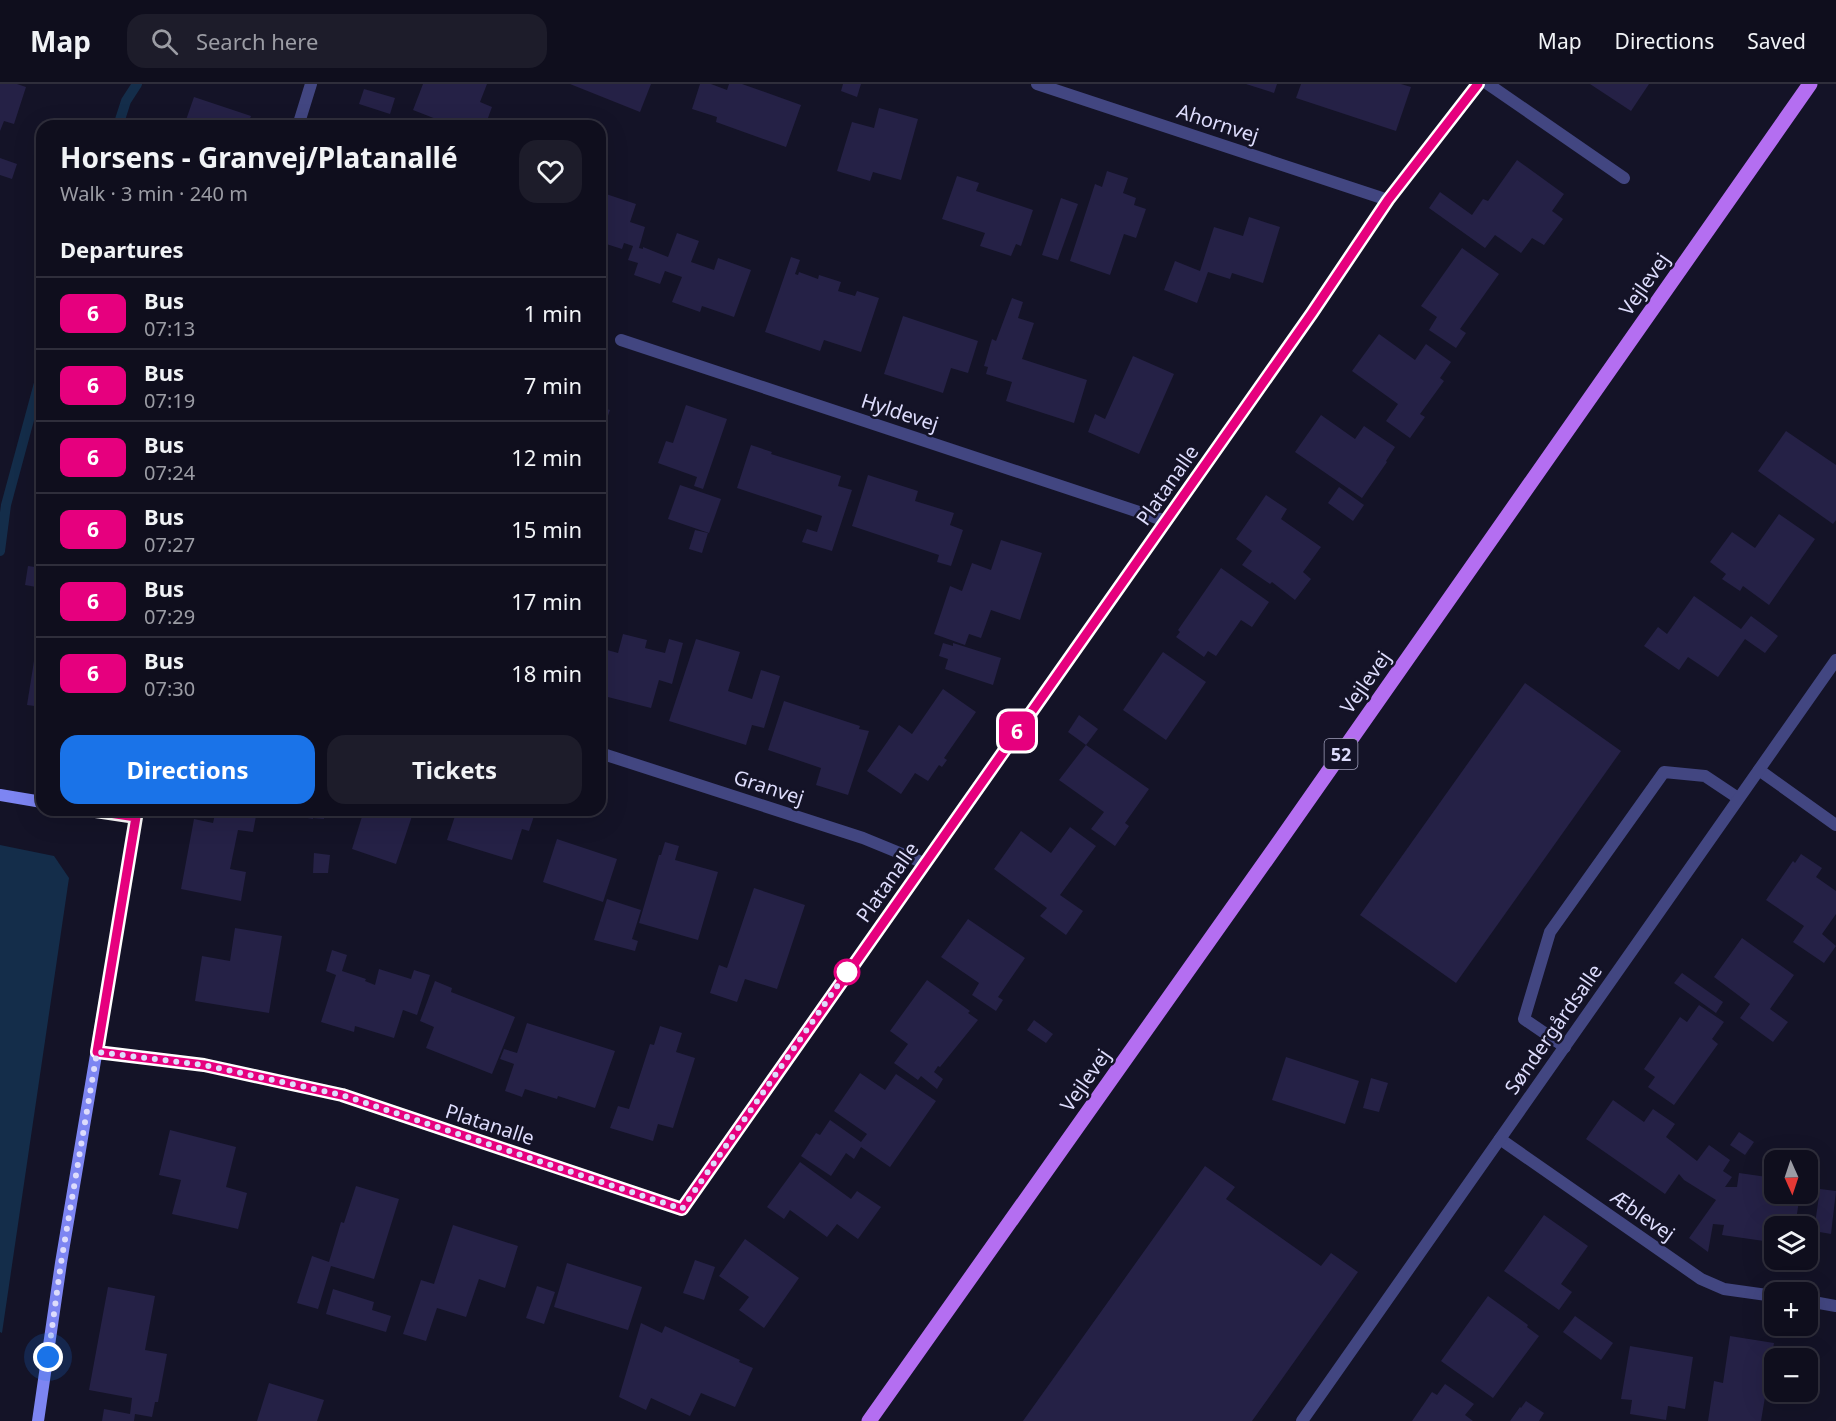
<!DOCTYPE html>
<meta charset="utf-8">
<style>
:root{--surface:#0f0e1d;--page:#1d1c2a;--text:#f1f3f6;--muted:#9b9ca4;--line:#2f2e3b;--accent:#1a73e8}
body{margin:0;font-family:"Noto Sans",sans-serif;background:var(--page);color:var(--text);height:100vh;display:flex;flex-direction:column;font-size:22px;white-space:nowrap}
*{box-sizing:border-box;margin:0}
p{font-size:20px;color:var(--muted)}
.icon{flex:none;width:33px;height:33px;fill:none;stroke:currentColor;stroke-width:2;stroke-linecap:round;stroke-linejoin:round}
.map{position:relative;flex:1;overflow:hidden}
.drawer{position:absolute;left:36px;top:36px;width:570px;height:696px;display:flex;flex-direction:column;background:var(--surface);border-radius:18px;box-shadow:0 6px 24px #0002,0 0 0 2px var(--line)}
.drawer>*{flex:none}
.badge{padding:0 12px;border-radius:9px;font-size:21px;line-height:39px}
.needle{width:39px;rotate:177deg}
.controls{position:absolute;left:1764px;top:1066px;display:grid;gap:12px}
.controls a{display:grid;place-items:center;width:54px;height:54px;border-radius:12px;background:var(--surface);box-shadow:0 6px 24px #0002,0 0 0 2px var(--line);font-size:30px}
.you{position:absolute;width:30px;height:30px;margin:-15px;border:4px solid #fff;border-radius:50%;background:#1a73e8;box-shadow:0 0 0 9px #1a73e833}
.map>.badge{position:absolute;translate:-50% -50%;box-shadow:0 0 0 3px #fff}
h2{padding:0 24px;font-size:22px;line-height:54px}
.round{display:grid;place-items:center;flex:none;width:63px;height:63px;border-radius:18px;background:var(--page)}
.summary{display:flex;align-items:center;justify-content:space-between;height:102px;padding:0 24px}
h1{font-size:28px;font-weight:700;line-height:45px}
.primary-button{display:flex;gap:12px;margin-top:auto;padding:12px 24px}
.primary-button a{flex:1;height:69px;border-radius:18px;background:var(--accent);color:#fff;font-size:24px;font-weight:700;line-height:69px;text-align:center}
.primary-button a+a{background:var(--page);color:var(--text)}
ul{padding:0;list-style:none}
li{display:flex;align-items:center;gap:18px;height:72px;padding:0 24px;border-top:2px solid var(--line)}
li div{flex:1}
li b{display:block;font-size:22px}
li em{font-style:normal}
li .badge{min-width:66px;font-weight:700;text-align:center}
header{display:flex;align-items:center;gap:36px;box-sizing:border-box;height:84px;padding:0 30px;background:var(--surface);border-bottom:2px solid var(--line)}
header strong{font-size:28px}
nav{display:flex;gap:33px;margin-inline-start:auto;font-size:21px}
.search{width:420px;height:54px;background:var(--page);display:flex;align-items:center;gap:15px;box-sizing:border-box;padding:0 21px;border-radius:18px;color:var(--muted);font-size:22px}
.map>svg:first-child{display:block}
</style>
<header>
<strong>Map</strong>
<div class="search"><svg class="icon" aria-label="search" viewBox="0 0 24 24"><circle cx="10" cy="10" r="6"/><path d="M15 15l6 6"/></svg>Search here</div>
<nav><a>Map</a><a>Directions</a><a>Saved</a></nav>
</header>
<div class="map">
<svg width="1836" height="1337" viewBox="0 0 1836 1337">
<rect width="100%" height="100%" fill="#141327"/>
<polygon fill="#142d4a" points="0,761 54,772 69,794 2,1249 0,1248"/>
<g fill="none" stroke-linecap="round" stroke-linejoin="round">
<g stroke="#142d4a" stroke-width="10">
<polyline points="118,42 126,17 137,0"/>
<polyline points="0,467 6,421 42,288"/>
</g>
</g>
<g fill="#252146">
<polygon points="0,0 17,0 26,3 14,40 4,37 0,47"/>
<polygon points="423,0 487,0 480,18 492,23 485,42 454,42 413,26"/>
<polygon points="570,0 651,0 640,28"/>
<polygon points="700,0 711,0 727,6 729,0 742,0 801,21 786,63 716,38 717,33 692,25"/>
<polygon points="843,0 861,0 857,13 841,7"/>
<polygon points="1246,0 1277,0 1274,9"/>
<polygon points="1301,0 1401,0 1411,3 1396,47 1296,14"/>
<polygon points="1590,0 1649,0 1631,27"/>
<polygon points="364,5 395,14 390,30 359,20"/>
<polygon points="194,13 251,32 247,42 199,42 186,36"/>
<polygon points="879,24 918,35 901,96 873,88 870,97 837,87 852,38 874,44"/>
<polygon points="0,74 17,80 12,95 0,91"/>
<polygon points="1517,76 1564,110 1552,127 1563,135 1544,161 1532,154 1521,169 1495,151 1485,164 1429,124 1440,108 1472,131 1483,115 1488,117"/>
<polygon points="1107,87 1128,94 1123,109 1136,114 1134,121 1146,125 1136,154 1124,150 1110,191 1070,177 1095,100 1102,103"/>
<polygon points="957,92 979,99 976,107 1033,126 1021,162 1016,160 1011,172 980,162 985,149 942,135"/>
<polygon points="600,108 636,120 630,138 645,143 639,164 643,165 643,163 668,173 677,149 699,157 691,178 714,186 718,174 751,186 734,233 702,222 700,228 672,218 682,193 665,187 660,200 634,191 638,179 628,176 633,162 624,159 622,165 600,158"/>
<polygon points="1061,114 1078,120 1058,176 1042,171"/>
<polygon points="1249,133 1280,143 1263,199 1232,189 1230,195 1208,188 1197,219 1164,206 1175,177 1200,187 1214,143 1243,152"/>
<polygon points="1462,164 1499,190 1460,245 1466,249 1456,264 1429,246 1437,233 1421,222"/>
<polygon points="791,173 800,176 795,190 798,191 799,188 818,195 819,191 841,198 838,207 855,212 857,207 879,214 861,268 824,256 820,267 765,248"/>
<polygon points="1012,214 1023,218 1018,234 1034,239 1022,275 1087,296 1074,339 1006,317 1012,298 986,290 988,283 984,282 992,255 996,257"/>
<polygon points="903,232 978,257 968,289 951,284 943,309 884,290"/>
<polygon points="1379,250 1415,276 1426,260 1451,278 1440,294 1444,297 1420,330 1425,333 1410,354 1386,337 1398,320 1352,287"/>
<polygon points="1133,272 1174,290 1139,370 1088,348 1095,330 1105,335"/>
<polygon points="686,321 727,335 703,405 694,402 697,393 658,379 666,357 673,359"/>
<polygon points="600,323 610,326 600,355"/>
<polygon points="1321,331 1355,355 1364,342 1395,363 1386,377 1387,378 1362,414 1295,368"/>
<polygon points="1786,347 1836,381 1836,436 1833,440 1758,387"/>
<polygon points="751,361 772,368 771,370 841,392 838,402 852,406 832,467 802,458 807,445 817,448 822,432 737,404"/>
<polygon points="868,391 918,407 915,417 954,429 950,441 963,446 951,482 937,478 939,471 852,442"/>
<polygon points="680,401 721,415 709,449 668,435"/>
<polygon points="1339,403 1364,421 1353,437 1328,419"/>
<polygon points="1266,411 1287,425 1281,435 1321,463 1303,488 1311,495 1295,516 1272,498 1270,500 1242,481 1252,467 1236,455"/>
<polygon points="1779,430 1815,455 1769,521 1743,502 1740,507 1722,495 1726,490 1710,478 1732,448 1755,464"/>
<polygon points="695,446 708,449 702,469 689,465"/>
<polygon points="1001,456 1042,469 1020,536 991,526 981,554 969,550 965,561 934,550 950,502 962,507 972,479 991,486"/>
<polygon points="28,482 42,484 42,504 25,501"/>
<polygon points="1221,484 1269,518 1252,543 1241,536 1216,572 1208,567 1204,573 1176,553 1180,548 1178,546"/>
<polygon points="1694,512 1741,545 1751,532 1778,552 1765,569 1745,555 1718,593 1688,573 1679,586 1644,562 1658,543 1667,550"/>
<polygon points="623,550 647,556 645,564 665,569 669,555 683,559 672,600 659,596 651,624 600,611 600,564 618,569"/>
<polygon points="696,555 740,568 728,607 752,615 761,586 780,592 764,644 752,641 746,661 669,637"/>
<polygon points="943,559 953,562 953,559 1001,574 993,601 945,585 948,575 939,572"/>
<polygon points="1163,568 1206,598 1166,656 1123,626"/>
<polygon points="34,577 42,578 42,623 27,621"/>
<polygon points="1525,599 1621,667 1456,899 1360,831"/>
<polygon points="943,605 976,628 944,674 947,676 942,683 939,681 928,697 915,689 901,710 867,687 899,641 912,650"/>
<polygon points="784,617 860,642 859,645 869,647 848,711 816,701 821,684 768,666"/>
<polygon points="1079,631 1098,645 1086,661 1068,648"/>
<polygon points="1086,661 1149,705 1125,739 1129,742 1115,762 1091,745 1104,728 1059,696"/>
<polygon points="216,726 256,732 253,748 238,746 230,785 246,788 241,817 181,805 194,735 213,739"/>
<polygon points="261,726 325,726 324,735 313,734 313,735"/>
<polygon points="364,726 414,726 396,780 352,765"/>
<polygon points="457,726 513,727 536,726 529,747 522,745 512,776 447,756"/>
<polygon points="1070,743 1096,762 1060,811 1083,827 1066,851 1040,832 1047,824 994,785 1021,747 1051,769"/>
<polygon points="557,755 617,775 603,818 543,798"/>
<polygon points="665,758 679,762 675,776 718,788 698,856 639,839 659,771 661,771"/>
<polygon points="314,769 330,771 328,789 313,789"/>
<polygon points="1801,770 1822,784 1816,793 1836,807 1836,830 1822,850 1836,862 1824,879 1793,858 1804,842 1766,816 1793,777 1795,779"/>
<polygon points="754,804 805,821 777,905 745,895 737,918 710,909 719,881 727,884"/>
<polygon points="607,815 641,826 632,855 638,857 635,867 594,856"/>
<polygon points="968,835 1025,874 998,913 1003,916 996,927 972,911 979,899 941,873"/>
<polygon points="235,844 282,852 269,929 195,917 202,872 230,877"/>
<polygon points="1742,854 1794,891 1770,925 1788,938 1773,958 1740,934 1750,920 1714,893"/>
<polygon points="332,866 347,871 342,887 366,895 365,897 375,901 379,885 411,895 414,886 430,891 417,931 403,926 394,954 355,942 354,948 321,938 336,891 326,887"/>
<polygon points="1682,889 1723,918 1716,929 1674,899"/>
<polygon points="927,896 970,927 968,929 978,936 940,983 938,982 934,988 943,995 937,1005 921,992 918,996 894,979 908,960 890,947"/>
<polygon points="435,897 452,904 451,908 515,933 492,990 426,964 434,943 420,937"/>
<polygon points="1699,921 1724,938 1712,955 1718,960 1674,1021 1648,1003 1655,993 1644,985 1680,933 1687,938"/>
<polygon points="1034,936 1053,950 1046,959 1027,946"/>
<polygon points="527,939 615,967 595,1024 558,1012 557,1015 525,1005 522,1013 505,1007 514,980 500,975 504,965 517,969"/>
<polygon points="660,942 682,949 676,968 695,974 673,1044 658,1040 653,1057 610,1044 618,1022 629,1025 650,960 654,961"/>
<polygon points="1286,973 1359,997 1345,1040 1272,1016"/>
<polygon points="860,989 885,1006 896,990 936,1017 890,1083 861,1063 854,1075 846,1069 831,1092 801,1072 816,1049 820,1051 830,1036 861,1058 867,1050 834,1027"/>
<polygon points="1371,994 1388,999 1379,1028 1363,1024"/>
<polygon points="1613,1016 1644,1038 1653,1025 1675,1040 1666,1053 1697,1077 1709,1061 1730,1076 1723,1087 1732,1093 1725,1103 1737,1103 1739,1089 1774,1094 1774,1110 1800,1110 1795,1143 1774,1143 1774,1162 1764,1160 1764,1157 1722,1151 1724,1141 1713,1140 1708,1168 1689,1154 1716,1116 1684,1096 1679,1090 1665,1110 1586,1055"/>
<polygon points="170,1046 236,1063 226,1103 247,1109 238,1145 172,1130 181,1096 159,1091"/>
<polygon points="1739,1048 1754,1058 1745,1071 1730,1061"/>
<polygon points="800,1078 851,1115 857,1107 881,1123 858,1155 837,1140 827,1153 790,1126 784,1135 767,1123"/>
<polygon points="1205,1082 1235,1103 1226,1115 1321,1182 1331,1169 1358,1188 1252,1337 1023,1337"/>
<polygon points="356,1102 399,1115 374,1195 331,1182 318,1225 297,1219 312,1172 329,1178 341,1138 344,1139"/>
<polygon points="1820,1105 1836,1107 1831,1150 1814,1147"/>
<polygon points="1544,1131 1588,1162 1561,1200 1572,1208 1559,1226 1504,1187"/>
<polygon points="453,1141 518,1162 505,1204 479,1195 466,1233 437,1224 426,1257 403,1250 421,1196 434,1200"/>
<polygon points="745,1155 799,1194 764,1244 739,1226 749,1213 719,1192"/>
<polygon points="695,1176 715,1183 704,1216 683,1209"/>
<polygon points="567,1179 642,1203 628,1246 554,1223"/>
<polygon points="537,1202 555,1208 544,1240 526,1234"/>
<polygon points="108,1203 155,1212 145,1266 167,1270 158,1318 155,1318 152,1333 135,1330 134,1337 102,1337 104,1325 130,1330 132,1314 89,1306"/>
<polygon points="333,1205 374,1218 372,1226 391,1232 386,1248 326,1230"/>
<polygon points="1488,1212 1528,1241 1527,1243 1539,1252 1493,1314 1441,1277"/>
<polygon points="1575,1232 1613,1259 1601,1276 1563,1248"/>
<polygon points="641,1239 662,1249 665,1242 740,1276 739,1278 753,1284 735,1323 701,1309 690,1332 651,1314 646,1326 619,1313"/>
<polygon points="1730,1252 1774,1259 1761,1337 1708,1337 1714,1297 1723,1299"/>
<polygon points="1630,1262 1693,1273 1685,1325 1668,1322 1666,1336 1630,1330 1632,1316 1621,1315"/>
<polygon points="269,1299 324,1316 317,1337 257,1337"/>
<polygon points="1445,1300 1474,1320 1465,1331 1473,1337 1412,1337 1432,1308 1437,1311"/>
<polygon points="1526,1317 1544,1329 1539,1337 1510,1337 1520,1323 1521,1324"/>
</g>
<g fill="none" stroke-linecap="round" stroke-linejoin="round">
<polyline stroke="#424681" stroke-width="12" points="1565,963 1524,935 1550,848 1664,688 1705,692 1738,714"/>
<g stroke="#424681" stroke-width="12">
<polyline points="1037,0 1388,116"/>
<polyline points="1488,0 1624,94"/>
<polyline points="298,42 311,0"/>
<polyline points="621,256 1166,437"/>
<polyline points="600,669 863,754 924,779"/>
<polyline points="1759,686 1836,741"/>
<polyline points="97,968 204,981 342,1011 682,1125 1312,229 1388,116 1479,0"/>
<polyline points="1500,1055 1701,1195 1724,1205 1774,1212"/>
<polyline points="1808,1217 1836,1222"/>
<polyline points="1302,1337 1836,576"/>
</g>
<g stroke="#7d85f2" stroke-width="12">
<polyline points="0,711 42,718"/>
<polyline points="38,1337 61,1179 136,733 89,726"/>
</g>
<polyline stroke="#b46ef1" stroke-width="15" points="869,1337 1279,758 1810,0"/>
</g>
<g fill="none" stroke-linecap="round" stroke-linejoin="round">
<defs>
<polyline id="line" points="89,726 136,733 97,968 204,981 342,1011 682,1125 1312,229 1388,116 1478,0"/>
</defs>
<use href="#line" stroke="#fff" stroke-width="14"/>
<use href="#line" stroke="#e6007e" stroke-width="9"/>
<polyline stroke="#dddcfc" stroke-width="6" stroke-dasharray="0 10.8" points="48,1273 61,1179 97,968 204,981 342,1011 682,1125 847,888"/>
</g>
<circle fill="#fff" stroke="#e6007e" stroke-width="3" cx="847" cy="888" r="12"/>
<g text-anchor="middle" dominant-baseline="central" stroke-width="5" stroke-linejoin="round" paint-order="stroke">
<rect fill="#141327" stroke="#a1a0bc" stroke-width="1.5" x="1324.5" y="655" width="33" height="30" rx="4.5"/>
<g font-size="18" font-weight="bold" fill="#dddcfc">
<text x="1341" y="670">52</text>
</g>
<g font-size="20" fill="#dddcfc" stroke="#141327">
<text transform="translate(1218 39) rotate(18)">Ahornvej</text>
<text transform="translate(1644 200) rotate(-55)">Vejlevej</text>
<text transform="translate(900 328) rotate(18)">Hyldevej</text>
<text transform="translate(1167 401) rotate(-55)">Platanalle</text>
<text transform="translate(1365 598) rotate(-55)">Vejlevej</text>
<text transform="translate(769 703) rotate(18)">Granvej</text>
<text transform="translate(887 798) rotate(-55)">Platanalle</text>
<text transform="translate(1553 945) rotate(-55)">Søndergårdsalle</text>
<text transform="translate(1085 996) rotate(-55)">Vejlevej</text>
<text transform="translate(490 1040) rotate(18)">Platanalle</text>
<text transform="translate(1643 1131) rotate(35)">Æblevej</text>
</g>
</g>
</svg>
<div class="controls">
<a><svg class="needle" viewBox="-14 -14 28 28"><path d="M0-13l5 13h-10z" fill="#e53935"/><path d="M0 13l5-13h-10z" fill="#9b9ca4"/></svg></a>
<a><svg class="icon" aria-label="layers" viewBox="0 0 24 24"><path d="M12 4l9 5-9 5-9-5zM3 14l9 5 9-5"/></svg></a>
<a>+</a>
<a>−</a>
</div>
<div class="you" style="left:48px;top:1273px"></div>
<b class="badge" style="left:1017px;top:647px;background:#e6007e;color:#fff">6</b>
<section class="drawer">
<div class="summary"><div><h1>Horsens - Granvej/Platanallé</h1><p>Walk · 3 min · 240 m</p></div><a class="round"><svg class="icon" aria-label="heart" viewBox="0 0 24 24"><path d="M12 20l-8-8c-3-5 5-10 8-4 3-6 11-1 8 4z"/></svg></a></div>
<h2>Departures</h2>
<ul>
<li><span class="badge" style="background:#e6007e;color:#fff">6</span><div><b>Bus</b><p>07:13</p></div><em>1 min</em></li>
<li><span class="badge" style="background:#e6007e;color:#fff">6</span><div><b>Bus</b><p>07:19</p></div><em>7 min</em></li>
<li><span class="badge" style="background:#e6007e;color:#fff">6</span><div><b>Bus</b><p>07:24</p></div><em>12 min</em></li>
<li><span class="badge" style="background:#e6007e;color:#fff">6</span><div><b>Bus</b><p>07:27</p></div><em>15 min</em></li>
<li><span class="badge" style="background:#e6007e;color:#fff">6</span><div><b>Bus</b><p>07:29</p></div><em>17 min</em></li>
<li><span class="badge" style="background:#e6007e;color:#fff">6</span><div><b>Bus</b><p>07:30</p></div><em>18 min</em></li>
</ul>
<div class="primary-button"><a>Directions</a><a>Tickets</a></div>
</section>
</div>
